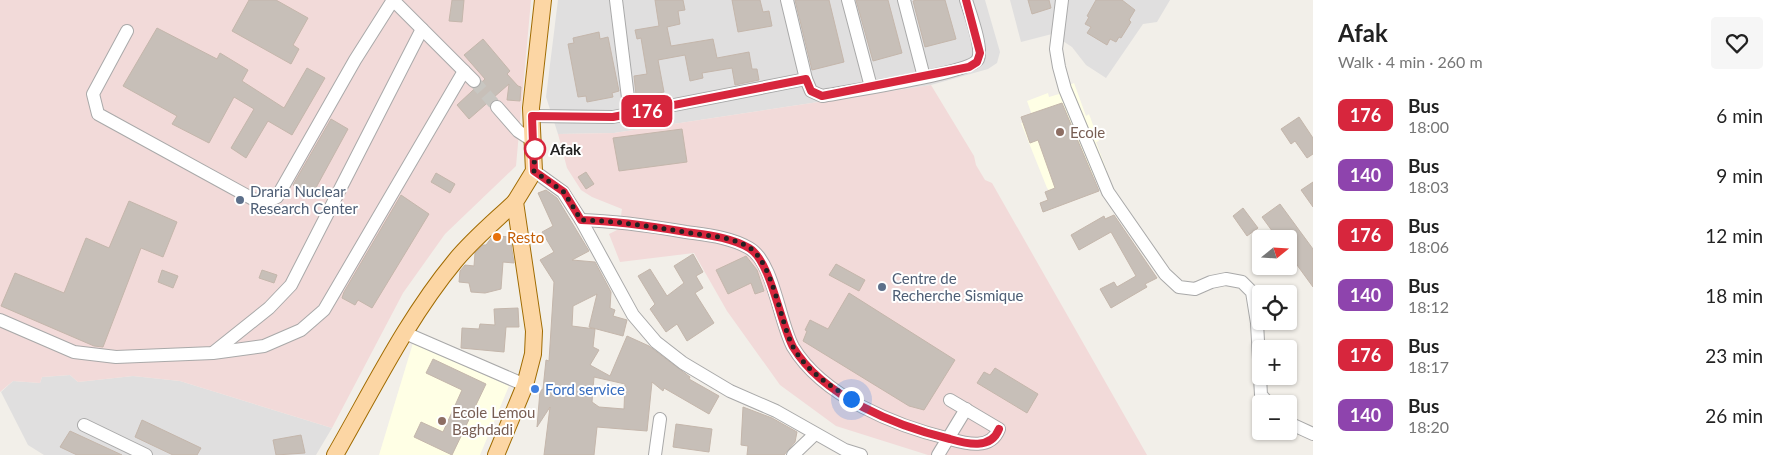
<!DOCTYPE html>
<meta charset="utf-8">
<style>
:root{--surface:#fff;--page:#f6f6f6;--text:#222;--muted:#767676}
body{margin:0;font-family:Lato,sans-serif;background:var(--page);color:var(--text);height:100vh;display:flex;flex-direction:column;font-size:19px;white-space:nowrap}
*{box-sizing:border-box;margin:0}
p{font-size:16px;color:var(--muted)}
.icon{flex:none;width:28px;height:28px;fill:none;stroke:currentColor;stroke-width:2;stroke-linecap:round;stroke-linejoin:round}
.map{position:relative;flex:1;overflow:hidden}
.sheet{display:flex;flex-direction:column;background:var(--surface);width:475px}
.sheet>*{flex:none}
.badge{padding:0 10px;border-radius:8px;font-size:18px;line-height:32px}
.needle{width:32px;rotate:72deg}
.buttons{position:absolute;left:1252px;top:230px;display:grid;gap:10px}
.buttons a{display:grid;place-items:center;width:45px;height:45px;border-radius:5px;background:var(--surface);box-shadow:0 1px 4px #0004;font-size:25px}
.you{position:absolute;width:25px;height:25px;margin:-12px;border:4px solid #fff;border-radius:50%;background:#1a73e8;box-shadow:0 0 0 8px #1a73e833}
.map>.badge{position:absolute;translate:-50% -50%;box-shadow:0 0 0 2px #fff}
.round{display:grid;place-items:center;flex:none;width:52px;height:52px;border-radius:5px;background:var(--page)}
.headline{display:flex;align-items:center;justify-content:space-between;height:85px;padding:0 25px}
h1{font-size:24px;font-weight:700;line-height:38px}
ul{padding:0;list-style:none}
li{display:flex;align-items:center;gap:15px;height:60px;padding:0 25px}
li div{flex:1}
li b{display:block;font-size:19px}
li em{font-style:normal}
li .badge{min-width:55px;font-weight:700;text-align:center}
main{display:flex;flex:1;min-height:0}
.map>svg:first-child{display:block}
</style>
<main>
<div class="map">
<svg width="1313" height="455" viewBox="0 0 1313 455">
<rect width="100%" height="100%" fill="#f2efe9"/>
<g fill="#e0dfdf">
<polygon points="558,0 985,0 1000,52 997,63 988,69 931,85 614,133 558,134 546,97"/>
<polygon points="1010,0 1170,0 1157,22 1143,24 1106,78 1086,65 1072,47 1052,34 1021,42"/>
<polygon points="70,375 78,382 133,376 180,381 332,428 316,455 44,455 28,445 1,392 13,381 40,383 42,377"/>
</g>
<g fill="#f2dad9">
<polygon points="0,0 531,0 516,166 445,234 403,293 332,428 180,381 133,376 78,382 70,375 42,377 40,383 13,381 0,392"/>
<polygon points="931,85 974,156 976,165 985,180 992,183 1147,455 928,455 836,426 780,385 727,311 694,253 620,262 609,234 619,229 622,209 592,197 581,190 567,168 558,134 614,133"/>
</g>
<g fill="#ffffe5">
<polygon points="1074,83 1086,116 1089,114 1099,141 1096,142 1107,171 1052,194 1047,188 1021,123 1033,118 1027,101 1048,93 1049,97 1059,94 1058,90"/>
<polygon points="413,343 509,386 480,455 379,455"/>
</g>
<g fill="#c7bfb8" stroke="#c4b6ab" fill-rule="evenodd">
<polygon points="249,0 276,0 308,18 293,45 299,49 291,64 232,31"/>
<polygon points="452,0 464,0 462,22 449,21"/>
<polygon points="655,0 683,0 685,10 678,11 680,24 667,27 671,46 713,39 717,58 749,52 752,69 757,69 759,80 735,85 732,68 702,73 703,78 690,81 685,55 658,60 664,92 648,95 649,102 637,104 634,76 647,74 641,38 637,39 635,30 659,26"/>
<polygon points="732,0 760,0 763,12 769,11 772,26 738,32"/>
<polygon points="795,0 829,0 844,62 812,70"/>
<polygon points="856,0 888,0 902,53 873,61"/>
<polygon points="917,0 945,0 956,39 925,47 913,1"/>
<polygon points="1028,0 1049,0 1051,8 1032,14"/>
<polygon points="1096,0 1122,0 1135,10 1129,20 1131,22 1121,38 1119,37 1116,42 1110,39 1107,45 1087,33 1091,27 1085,24 1089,17 1087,16"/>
<polygon points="157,28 217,59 220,53 248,70 242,81 284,108 307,68 325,78 292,135 268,121 246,158 231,148 254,109 234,97 209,143 172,124 177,116 123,86"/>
<polygon points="599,32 600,39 608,37 619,91 612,93 613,97 587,102 586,96 578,97 568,44 574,43 573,38"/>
<polygon points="483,39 510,71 507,74 518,86 521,87 520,101 507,100 509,84 469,119 457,105 485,79 464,55"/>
<polygon points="1062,103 1099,191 1043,212 1040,203 1048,200 1045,192 1055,188 1038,140 1030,143 1021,117"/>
<polygon points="1299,117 1313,138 1313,154 1307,158 1295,141 1291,144 1281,129"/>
<polygon points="331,119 348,129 312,195 293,185"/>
<polygon points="682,129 687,162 619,171 613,138"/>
<polygon points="586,172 594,184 586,189 578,177"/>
<polygon points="436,173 455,184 450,193 431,182"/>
<polygon points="1313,182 1313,207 1301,190"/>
<path d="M546 190 557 198 589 251 572 260 595 262 611 292 610 308 615 310 613 316 627 320 623 336 589 327 597 294 573 306 572 326 595 329 593 347 599 350 590 365 610 376 627 336 649 346 690 377 689 379 719 396 709 414 664 388 663 391 652 382 647 431 597 427 594 455H544L550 407 537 427 540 391 543 389 546 360 549 361 554 282 540 260 554 252 542 232 553 226 538 193ZM594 377 625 384 624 409 599 407 592 402Z"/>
<polygon points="401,195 429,214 372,308 358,300 355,305 342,298 344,292"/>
<polygon points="129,201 177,222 163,257 141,248 103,347 94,346 1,306 15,273 64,293 86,238 109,248"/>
<polygon points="1280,204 1313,249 1313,287 1289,254 1289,239 1278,239 1262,217"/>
<polygon points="1243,208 1258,228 1247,236 1233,216"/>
<polygon points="1114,215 1157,278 1145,284 1147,287 1111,308 1100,289 1114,282 1117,287 1136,276 1111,232 1079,250 1071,235 1104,216 1105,219"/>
<polygon points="497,236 510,237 514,263 503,262 501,289 485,293 471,292 469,283 459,282 460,271 465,265 474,266 475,253 483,245 486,245 492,237"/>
<polygon points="693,254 703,272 696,276 703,288 695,293 714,323 687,341 677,324 666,332 650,309 655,304 638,276 650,269 667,296 684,283 674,266"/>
<polygon points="746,256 757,270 764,291 755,294 751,283 728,294 716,270"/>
<polygon points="836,264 865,280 859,291 829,275"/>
<polygon points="162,270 178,276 173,288 158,282"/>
<polygon points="262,270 277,275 274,283 259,278"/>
<polygon points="849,293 955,360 924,410 909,406 803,341 807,331 805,330 810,320 828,329"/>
<polygon points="518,308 519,327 506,327 504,352 461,348 462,328 479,329 480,324 495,325 494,309"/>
<polygon points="433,359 486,384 452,455 414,437 421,422 443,432 462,390 426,373"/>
<polygon points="995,368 1038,394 1027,413 977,383 984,372 990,375"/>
<polygon points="743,407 772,418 797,432 795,442 784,455 747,455 748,446 741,445"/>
<polygon points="142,420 201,448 197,455 173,455 135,437"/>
<polygon points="676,424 712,429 709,452 673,447"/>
<polygon points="70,431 122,455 77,455 60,447"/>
<polygon points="301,435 305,453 276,455 273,440"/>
</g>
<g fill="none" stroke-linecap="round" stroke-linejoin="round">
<polyline stroke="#c8c6c1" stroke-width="12" stroke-dasharray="12 6" stroke-linecap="butt" points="474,81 497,107"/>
<defs>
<g id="minor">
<polyline points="616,0 630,114"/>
<path d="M787 0 806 79 811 91 822 96C844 92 971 73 978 59 983 48 970 13 966 0"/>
<polyline points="848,0 871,87"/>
<polyline points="904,0 924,77"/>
<polyline points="1062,0 1056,49 1059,67 1065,89 1108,192 1165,274 1179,287 1195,289 1211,282 1226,279 1242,282 1252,292 1257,323 1261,395 1269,404"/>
<polyline points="127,31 93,94 98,114 262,204 277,197 355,60 393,0 474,81"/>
<polyline points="497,107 518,131 535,142"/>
<polyline points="532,116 613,117 806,79"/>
<polyline points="534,171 563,192 581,220 633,315 656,342 683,363 730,391 776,411 845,450 861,455"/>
<path d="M581 220C617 221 651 226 686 232 707 235 730 237 749 248 774 262 779 322 793 347 823 397 896 426 950 439 967 444 991 450 999 429L950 400"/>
<polyline points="0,320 74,352 116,357 213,353 264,346 301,330 324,310 464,71"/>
<polyline points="405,333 525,385"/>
<polyline points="214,352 269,308 291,285 422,29"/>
<polyline points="1289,423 1313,434"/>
<polyline points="84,425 146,455"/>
<polyline points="655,455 660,419"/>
<polyline points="793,455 815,434"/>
<polyline points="938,455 966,409"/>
</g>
<g id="major">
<path d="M335 455C373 389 407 319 455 261 473 239 495 221 515 202"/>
<polyline points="496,455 525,385 533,354 534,331 515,202 534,171 531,108 543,0"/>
</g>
</defs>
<use href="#minor" stroke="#a9a9a9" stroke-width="14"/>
<use href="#major" stroke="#a06b00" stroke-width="18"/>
<use href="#minor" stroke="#fff" stroke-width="12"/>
<use href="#major" stroke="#fcd6a4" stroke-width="16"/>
</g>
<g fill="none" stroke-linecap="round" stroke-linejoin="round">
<defs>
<path id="line" d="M966 0 980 53 977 62 969 67 822 96 811 91 806 79 613 117 532 116 534 171 564 192 581 220C617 221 651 226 686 232 707 235 730 237 749 248 771 261 780 323 793 347 823 397 896 426 950 439 967 444 991 450 999 429"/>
</defs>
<use href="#line" stroke="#fff" stroke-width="11"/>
<use href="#line" stroke="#d7263d" stroke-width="8"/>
<path stroke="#222" stroke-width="5" stroke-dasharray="0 9" d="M535 149V142L534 171 564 192 581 220C619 221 654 227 691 233 710 236 734 237 750 248 773 264 780 320 792 345 805 370 829 385 851 399"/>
</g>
<g fill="#8d6e63" stroke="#fff" stroke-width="2">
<circle cx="1060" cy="132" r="5"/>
<circle cx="442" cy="421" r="5"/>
</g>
<circle fill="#fff" stroke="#d7263d" stroke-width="2.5" cx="535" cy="149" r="10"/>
<g fill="#5c6f8a" stroke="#fff" stroke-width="2">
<circle cx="240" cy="200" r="5"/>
<circle cx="882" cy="287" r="5"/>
</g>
<circle fill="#e8710a" stroke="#fff" stroke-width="2" cx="497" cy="237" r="5"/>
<circle fill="#3f7fe0" stroke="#fff" stroke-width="2" cx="535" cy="389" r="5"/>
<g text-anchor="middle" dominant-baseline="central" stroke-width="4" stroke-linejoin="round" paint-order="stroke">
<g font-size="15" fill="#785e54" stroke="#fff" text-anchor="start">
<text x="1070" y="132">Ecole</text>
<text x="452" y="412">Ecole Lemou<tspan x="452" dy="17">Baghdadi</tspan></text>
</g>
<g font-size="15" font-weight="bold" fill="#222" stroke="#fff" text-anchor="start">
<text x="550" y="149">Afak</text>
</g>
<g font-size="15" fill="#4e5e75" stroke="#fff" text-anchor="start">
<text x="250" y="191">Draria Nuclear<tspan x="250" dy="17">Research Center</tspan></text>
<text x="892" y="278">Centre de<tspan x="892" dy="17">Recherche Sismique</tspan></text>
</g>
<g font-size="15" fill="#c56008" stroke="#fff" text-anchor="start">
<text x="507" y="237">Resto</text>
</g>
<g font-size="15" fill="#366cbe" stroke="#fff" text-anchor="start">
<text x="545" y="389">Ford service</text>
</g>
</g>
</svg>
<div class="buttons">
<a><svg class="needle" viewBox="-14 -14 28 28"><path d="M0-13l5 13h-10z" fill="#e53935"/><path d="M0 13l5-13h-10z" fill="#767676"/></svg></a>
<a><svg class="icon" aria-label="locate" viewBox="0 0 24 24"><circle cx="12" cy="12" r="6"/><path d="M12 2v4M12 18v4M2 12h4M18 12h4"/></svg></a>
<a>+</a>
<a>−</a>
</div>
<div class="you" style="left:851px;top:399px"></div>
<b class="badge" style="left:647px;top:111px;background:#d7263d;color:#fff">176</b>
</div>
<section class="sheet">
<div class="headline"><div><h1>Afak</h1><p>Walk · 4 min · 260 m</p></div><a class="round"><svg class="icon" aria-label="heart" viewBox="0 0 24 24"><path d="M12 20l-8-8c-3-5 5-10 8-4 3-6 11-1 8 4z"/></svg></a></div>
<ul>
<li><span class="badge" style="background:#d7263d;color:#fff">176</span><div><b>Bus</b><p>18:00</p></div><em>6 min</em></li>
<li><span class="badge" style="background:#8e44ad;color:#fff">140</span><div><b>Bus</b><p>18:03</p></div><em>9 min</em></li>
<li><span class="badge" style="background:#d7263d;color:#fff">176</span><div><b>Bus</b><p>18:06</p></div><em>12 min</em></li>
<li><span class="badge" style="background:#8e44ad;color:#fff">140</span><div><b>Bus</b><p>18:12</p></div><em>18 min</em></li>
<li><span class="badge" style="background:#d7263d;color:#fff">176</span><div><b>Bus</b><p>18:17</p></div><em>23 min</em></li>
<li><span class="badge" style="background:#8e44ad;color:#fff">140</span><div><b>Bus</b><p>18:20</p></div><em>26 min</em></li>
</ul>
</section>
</main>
